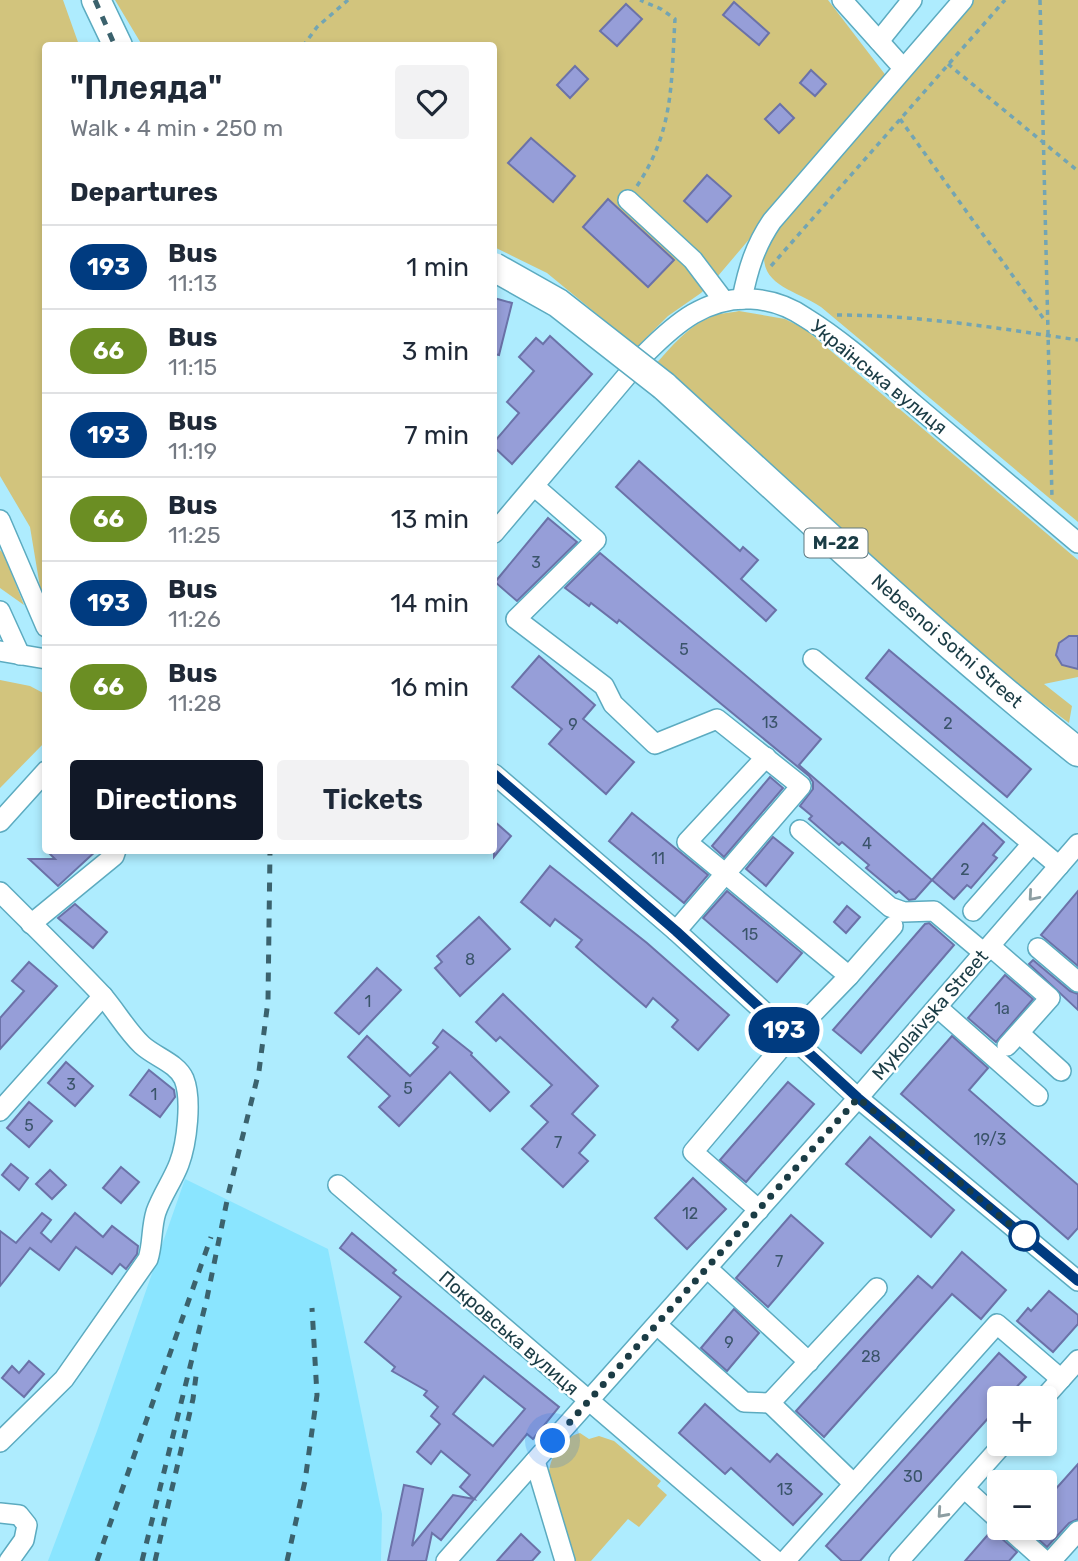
<!DOCTYPE html>
<meta charset="utf-8">
<style>
:root{--surface:#fff;--page:#f2f2f3;--text:#1f2937;--muted:#747a83;--line:#e0e1e3;--accent:#111827}
body{margin:0;font-family:Rubik,sans-serif;background:var(--page);color:var(--text);height:100vh;display:flex;flex-direction:column;font-size:26px;white-space:nowrap}
*{box-sizing:border-box;margin:0}
p{font-size:23px;color:var(--muted)}
.icon{flex:none;width:38px;height:38px;fill:none;stroke:currentColor;stroke-width:2;stroke-linecap:round;stroke-linejoin:round}
.map{position:relative;flex:1;overflow:hidden}
.drawer{position:absolute;left:42px;top:42px;width:455px;height:812px;display:flex;flex-direction:column;background:var(--surface);border-radius:7px;box-shadow:0 4px 10px #0003}
.drawer>*{flex:none}
.badge{padding:0 14px;border-radius:23px;font-size:24px;line-height:46px}
.buttons{position:absolute;left:987px;top:1386px;display:grid;gap:14px}
.buttons a{display:grid;place-items:center;width:70px;height:70px;border-radius:7px;background:var(--surface);box-shadow:0 4px 10px #0003;font-size:35px}
.you{position:absolute;width:35px;height:35px;margin:-18px;border:5px solid #fff;border-radius:50%;background:#1a73e8;box-shadow:0 0 0 10px #1a73e833}
.map>.badge{position:absolute;translate:-50% -50%;box-shadow:0 0 0 4px #fff}
h2{padding:0 28px;font-size:26px;line-height:63px}
.round{display:grid;place-items:center;flex:none;width:74px;height:74px;border-radius:7px;background:var(--page)}
.summary{display:flex;align-items:center;justify-content:space-between;height:119px;padding:0 28px}
h1{font-size:33px;font-weight:600;line-height:52px}
.cta{display:flex;gap:14px;margin-top:auto;padding:14px 28px}
.cta a{flex:1;height:80px;border-radius:7px;background:var(--accent);color:#fff;font-size:28px;font-weight:600;line-height:80px;text-align:center}
.cta a+a{background:var(--page);color:var(--text)}
ul{padding:0;list-style:none}
li{display:flex;align-items:center;gap:21px;height:84px;padding:0 28px;border-top:2px solid var(--line)}
li div{flex:1}
li b{display:block;font-size:26px}
li em{font-style:normal}
li .badge{min-width:77px;font-weight:700;text-align:center}
.map>svg:first-child{display:block}
</style>
<div class="map">
<svg width="1078" height="1561" viewBox="0 0 1078 1561">
<rect width="100%" height="100%" fill="#aeecfe"/>
<polygon fill="#8ae5ff" points="185,1179 328,1249 382,1514 381,1561 48,1561 97,1431"/>
<g fill="#d2c47d">
<polygon points="0,0 63,0 79,45 46,46 45,600 40,587 30,527 0,476"/>
<polygon points="115,0 828,0 887,77 718,276 701,293 668,316 637,347 547,273 494,247 494,46 142,45"/>
<path d="M972 0H1078V522L821 307C791 287 751 285 768 236Z"/>
<path d="M739 311 785 319 805 329 1078 560V677L1044 684 1072 706 1069 723 1005 675 655 365C671 347 688 326 711 317 719 313 730 313 739 311Z"/>
<polygon points="0,550 4,554 24,605 0,588"/>
<polygon points="0,680 30,686 45,694 46,741 0,788"/>
<path d="M580 1433 589 1439 599 1436 614 1441 661 1481 657 1486 667 1495 639 1527 628 1519 591 1561H571C565 1536 552 1506 549 1480 547 1460 561 1437 580 1433Z"/>
</g>
<g fill="#969ed8" stroke="#6b72a8" stroke-width="2" fill-rule="evenodd">
<polygon points="734,2 769,33 759,45 723,15"/>
<polygon points="626,4 642,19 617,46 600,31"/>
<polygon points="575,66 588,79 570,98 557,85"/>
<polygon points="811,70 826,84 815,96 800,83"/>
<polygon points="780,104 794,118 779,133 765,119"/>
<polygon points="531,138 575,176 553,202 508,163"/>
<polygon points="707,175 731,196 707,222 684,201"/>
<polygon points="608,199 674,260 648,287 583,227"/>
<polygon points="494,298 512,303 499,355 494,354"/>
<polygon points="550,336 592,374 512,464 494,447 494,442 519,413 507,402 534,371 519,357 536,338 543,344"/>
<polygon points="639,461 740,551 743,547 758,560 741,579 776,610 766,621 616,487"/>
<polygon points="548,518 577,542 517,601 495,582"/>
<polygon points="600,553 821,739 799,765 932,880 915,899 909,900 899,891 896,893 866,868 869,865 842,842 839,845 809,819 812,816 800,806 813,789 813,782 809,776 619,620 617,623 591,603 589,606 565,588"/>
<polygon points="1069,636 1078,636 1078,669 1062,665 1056,655 1059,643"/>
<polygon points="889,650 1031,769 1007,797 866,678"/>
<polygon points="539,656 595,705 583,719 634,762 606,794 549,744 562,729 512,687"/>
<polygon points="770,777 783,788 724,857 712,846"/>
<polygon points="632,813 708,875 684,903 609,841"/>
<polygon points="494,821 511,836 494,857"/>
<polygon points="983,823 1004,842 993,855 997,858 971,888 967,885 954,899 932,880"/>
<polygon points="773,837 793,853 766,886 746,869"/>
<polygon points="46,850 97,850 58,886 29,859 55,859"/>
<polygon points="550,866 647,943 729,1015 698,1050 672,1027 678,1020 653,998 646,1007 576,947 582,940 555,919 550,926 521,902"/>
<polygon points="727,891 802,953 777,982 703,918"/>
<polygon points="1078,891 1078,966 1041,935"/>
<polygon points="75,904 107,932 93,948 58,918"/>
<polygon points="847,906 860,917 846,933 834,922"/>
<polygon points="479,917 510,949 460,996 435,968 442,962 437,956"/>
<polygon points="929,923 954,945 861,1053 833,1030 925,924"/>
<polygon points="1033,960 1070,991 1078,994 1078,1010 1029,964"/>
<polygon points="29,962 57,986 0,1049 0,1018 24,991 12,981"/>
<polygon points="377,968 401,990 359,1034 335,1013"/>
<polygon points="1005,975 1033,999 996,1042 968,1018"/>
<polygon points="503,994 598,1086 572,1114 595,1135 579,1153 588,1161 563,1187 522,1149 548,1122 531,1106 552,1085 500,1037 496,1041 476,1022"/>
<polygon points="443,1030 472,1053 471,1055 509,1092 490,1111 450,1072 399,1126 379,1107 390,1096 348,1057 367,1036 410,1076 438,1047 433,1043"/>
<polygon points="952,1036 988,1068 969,1090 1078,1185 1078,1228 1068,1239 901,1094"/>
<polygon points="66,1062 93,1086 75,1106 48,1083"/>
<polygon points="149,1070 174,1090 175,1097 160,1117 130,1095"/>
<polygon points="788,1082 814,1104 746,1182 720,1160"/>
<polygon points="29,1102 52,1121 29,1147 7,1128"/>
<polygon points="870,1137 954,1210 931,1237 846,1164"/>
<polygon points="11,1164 28,1178 19,1190 2,1175"/>
<polygon points="121,1167 139,1182 121,1203 103,1188"/>
<polygon points="50,1170 66,1185 52,1199 36,1184"/>
<polygon points="693,1178 726,1209 687,1249 655,1218"/>
<polygon points="42,1213 51,1220 41,1233 51,1242 75,1213 103,1237 112,1226 138,1246 137,1254 126,1269 120,1264 112,1274 76,1247 59,1270 30,1248 0,1286 0,1231 16,1243"/>
<polygon points="791,1215 823,1243 768,1307 736,1278"/>
<path d="M352 1233 396 1270 393 1273 559 1407 533 1439 527 1434 441 1540 432 1533 426 1561H388L404 1485 423 1489 412 1546 453 1495 474 1499 460 1487 470 1475 441 1451 431 1464 417 1452 440 1424 431 1416 438 1407 424 1395 427 1391 392 1371 395 1367 365 1342 401 1297 340 1248ZM484 1376 525 1409 493 1446 453 1414Z"/>
<polygon points="962,1252 1006,1290 981,1319 952,1294 824,1437 796,1411 918,1276 932,1288"/>
<polygon points="1049,1291 1078,1315 1078,1324 1053,1352 1017,1321 1028,1308 1031,1311"/>
<polygon points="734,1309 759,1333 727,1371 701,1348"/>
<polygon points="999,1353 1026,1377 1006,1398 999,1398 999,1406 860,1561 842,1561 826,1546"/>
<polygon points="29,1361 44,1374 24,1397 2,1378 12,1366 19,1373"/>
<polygon points="705,1404 770,1462 777,1454 822,1494 793,1525 731,1468 725,1474 679,1433"/>
<polygon points="1078,1464 1078,1519 1069,1523 1047,1547 1026,1528 1045,1528 1045,1501"/>
<polygon points="992,1530 1017,1552 1009,1561 965,1561"/>
<polygon points="521,1534 540,1552 532,1561 497,1561"/>
</g>
<g fill="none" stroke-linecap="round" stroke-linejoin="round">
<defs>
<g id="minor">
<polyline points="842,0 903,68"/>
<polyline points="879,41 912,0"/>
<polyline points="628,200 693,260 724,301"/>
<path d="M742 299C748 269 755 246 772 221L963 0"/>
<polyline points="534,486 596,540 516,619 604,686 613,704 655,744 717,719 801,786 676,931"/>
<polyline points="0,520 46,627"/>
<path d="M494 533 646 353C676 323 706 297 751 299 771 300 790 307 806 318 845 342 880 375 915 405 969 451 1024 497 1078 543"/>
<polyline points="0,611 20,655"/>
<polyline points="0,651 46,659"/>
<polyline points="813,659 1059,866"/>
<polyline points="494,774 676,931 858,1098 1078,1281"/>
<polyline points="0,822 46,771"/>
<polyline points="800,830 890,907 904,912 934,911 984,953"/>
<path d="M0 892C34 926 69 960 102 995 116 1011 127 1031 142 1045 155 1057 177 1063 184 1079 192 1099 187 1143 179 1164 173 1180 162 1195 156 1212 151 1228 153 1244 148 1259L64 1379 0 1442"/>
<polyline points="973,911 1032,844"/>
<polyline points="31,924 114,856 116,850"/>
<polyline points="990,946 1050,998 1007,1046"/>
<polyline points="1038,948 1078,982"/>
<polyline points="849,976 893,926"/>
<polyline points="937,1007 1038,1096"/>
<polyline points="1019,1033 1061,1071"/>
<polyline points="0,1111 103,996"/>
<polyline points="338,1185 776,1561"/>
<polyline points="759,1210 693,1152 791,1036 849,976 687,842 766,757"/>
<polyline points="707,1268 809,1362"/>
<polyline points="657,1325 744,1402 770,1403"/>
<polyline points="1044,1398 1078,1360"/>
<polyline points="535,1461 565,1561"/>
<polyline points="854,1484 770,1403 877,1288"/>
<polyline points="964,1488 999,1520"/>
<polyline points="0,1513 19,1515 27,1525 24,1540 9,1561"/>
<polyline points="1008,1528 1045,1561"/>
<polyline points="446,1561 858,1098 1078,844"/>
<polyline points="785,1561 997,1324 1061,1379"/>
<polyline points="899,1561 1003,1444"/>
<polyline points="1051,1561 1078,1531"/>
</g>
<g id="highway">
<polyline points="96,0 118,46"/>
<path d="M664 386C800 510 934 637 1078 752"/>
</g>
</defs>
<use href="#minor" stroke="#5cabc0" stroke-width="22"/>
<use href="#highway" stroke="#5cabc0" stroke-width="31"/>
<g stroke="#73a5b3" stroke-width="3.5" stroke-dasharray="5 5" stroke-linecap="butt">
<polyline points="1040,0 1052,498"/>
<polyline points="303,46 317,27 348,0"/>
<polyline points="948,64 1078,171"/>
<polyline points="900,119 1046,322"/>
<path d="M637 186C674 130 671 84 675 19L661 9 640 0"/>
<polyline points="771,266 1005,0"/>
<path d="M837 315C918 315 998 328 1078 340"/>
</g>
<use href="#minor" stroke="#fff" stroke-width="19"/>
<use href="#highway" stroke="#fff" stroke-width="28"/>
<g stroke="#3b626d" stroke-width="5" stroke-dasharray="9 9" stroke-linecap="butt">
<polyline points="95,0 115,46"/>
<polyline points="97,1561 211,1237"/>
<polyline points="142,1561 207,1298 229,1191 259,1071 268,1001 270,850"/>
<polyline points="155,1561 193,1399 196,1376"/>
<polyline points="287,1561 305,1481 317,1395 312,1308"/>
</g>
<defs>
<polyline id="highway-bridge" points="494,267 558,303 664,386"/>
</defs>
<use href="#highway-bridge" stroke="#5cabc0" stroke-width="31" stroke-linecap="butt"/>
<use href="#highway-bridge" stroke="#fff" stroke-width="28"/>
</g>
<defs><path id="oneway-chevron" d="M-2-3.5L2.5 0L-2 3.5" fill="none" stroke-width="1.6" stroke-linecap="round" stroke-linejoin="round" transform="scale(1.75)"/></defs>
<g stroke="#8d9ea2">
<use href="#oneway-chevron" transform="translate(1033 896) rotate(131)"/>
<use href="#oneway-chevron" transform="translate(942 1513) rotate(132)"/>
</g>
<g fill="none" stroke-linecap="round" stroke-linejoin="round">
<defs>
<polyline id="line" points="494,774 676,931 858,1098 1078,1281"/>
</defs>
<use href="#line" stroke="#fff" stroke-width="16"/>
<use href="#line" stroke="#003b80" stroke-width="10"/>
<polyline stroke="#1b3c45" stroke-width="7" stroke-dasharray="0 12.6" points="553,1441 858,1098 1024,1236"/>
</g>
<circle fill="#fff" stroke="#003b80" stroke-width="3.5" cx="1024" cy="1236" r="14"/>
<g text-anchor="middle" dominant-baseline="central" stroke-width="5" stroke-linejoin="round" paint-order="stroke">
<g font-size="16" fill="#3a546a">
<text x="536" y="562">3</text>
<text x="684" y="649">5</text>
<text x="770" y="722">13</text>
<text x="948" y="723">2</text>
<text x="573" y="724">9</text>
<text x="867" y="843">4</text>
<text x="658" y="858">11</text>
<text x="965" y="869">2</text>
<text x="750" y="934">15</text>
<text x="470" y="959">8</text>
<text x="368" y="1001">1</text>
<text x="1002" y="1008">1а</text>
<text x="71" y="1084">3</text>
<text x="408" y="1088">5</text>
<text x="154" y="1094">1</text>
<text x="29" y="1125">5</text>
<text x="990" y="1139">19/3</text>
<text x="558" y="1142">7</text>
<text x="690" y="1213">12</text>
<text x="779" y="1261">7</text>
<text x="729" y="1342">9</text>
<text x="871" y="1356">28</text>
<text x="913" y="1476">30</text>
<text x="785" y="1489">13</text>
</g>
<rect fill="#fff" stroke="#5f767d" stroke-width="2" x="804.5" y="528.5" width="63" height="29" rx="5"/>
<g font-size="18" font-weight="bold" fill="#1b3c45">
<text x="836" y="543">М-22</text>
</g>
<g font-size="19" fill="#1b3c45" stroke="#fff">
<text transform="translate(879 377) rotate(39)">Українська вулиця</text>
<text transform="translate(947 641) rotate(41)">Nebesnoi Sotni Street</text>
<text transform="translate(930 1015) rotate(-49)">Mykolaivska Street</text>
<text transform="translate(509 1333) rotate(41)">Покровська вулиця</text>
</g>
</g>
</svg>
<div class="buttons">
<a>+</a>
<a>−</a>
</div>
<div class="you" style="left:553px;top:1441px"></div>
<b class="badge" style="left:784px;top:1030px;background:#003b80;color:#fff">193</b>
<section class="drawer">
<div class="summary"><div><h1>&quot;Плеяда&quot;</h1><p>Walk · 4 min · 250 m</p></div><a class="round"><svg class="icon" aria-label="heart" viewBox="0 0 24 24"><path d="M12 20l-8-8c-3-5 5-10 8-4 3-6 11-1 8 4z"/></svg></a></div>
<h2>Departures</h2>
<ul>
<li><span class="badge" style="background:#003b80;color:#fff">193</span><div><b>Bus</b><p>11:13</p></div><em>1 min</em></li>
<li><span class="badge" style="background:#6b8e23;color:#fff">66</span><div><b>Bus</b><p>11:15</p></div><em>3 min</em></li>
<li><span class="badge" style="background:#003b80;color:#fff">193</span><div><b>Bus</b><p>11:19</p></div><em>7 min</em></li>
<li><span class="badge" style="background:#6b8e23;color:#fff">66</span><div><b>Bus</b><p>11:25</p></div><em>13 min</em></li>
<li><span class="badge" style="background:#003b80;color:#fff">193</span><div><b>Bus</b><p>11:26</p></div><em>14 min</em></li>
<li><span class="badge" style="background:#6b8e23;color:#fff">66</span><div><b>Bus</b><p>11:28</p></div><em>16 min</em></li>
</ul>
<div class="cta"><a>Directions</a><a>Tickets</a></div>
</section>
</div>
